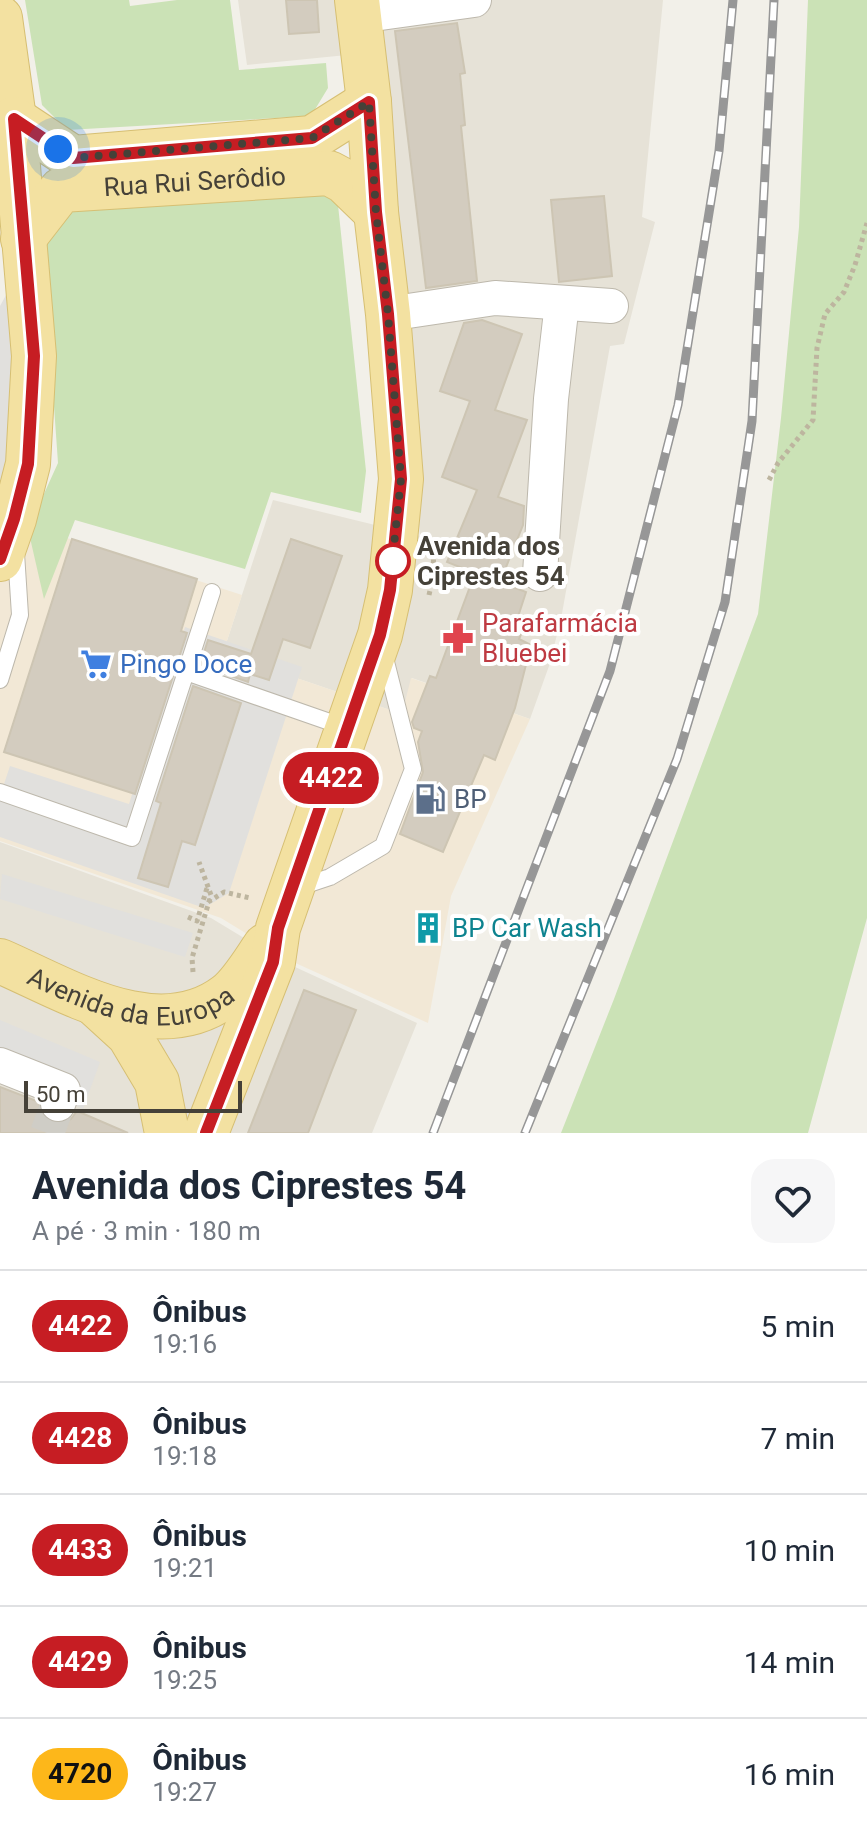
<!DOCTYPE html>
<html lang="pt">
<meta charset="utf-8">
<style>
:root{--surface:#fff;--page:#f6f6f7;--text:#1f2937;--muted:#747a83;--line:#e0e1e3}
body{margin:0;font-family:Roboto,sans-serif;background:var(--page);color:var(--text);height:100vh;display:flex;flex-direction:column;font-size:30px;white-space:nowrap}
*{box-sizing:border-box;margin:0}
p{font-size:26px;color:var(--muted)}
.icon{flex:none;width:44px;height:44px;fill:none;stroke:currentColor;stroke-width:2;stroke-linecap:round;stroke-linejoin:round}
.map{position:relative;height:1133px;overflow:hidden}
.sheet{display:flex;flex-direction:column;background:var(--surface);flex:1}
.sheet>*{flex:none}
.badge{padding:0 16px;border-radius:26px;font-size:28px;line-height:52px}
.scale{position:absolute;left:24px;bottom:20px;width:218px;box-sizing:border-box;padding-left:8px;border:4px solid #454138;border-top:0;font-size:22px;line-height:28px;white-space:nowrap;color:#454138;-webkit-text-stroke:6px #fff;paint-order:stroke}
.you{position:absolute;width:40px;height:40px;margin:-20px;border:6px solid #fff;border-radius:50%;background:#1a73e8;box-shadow:0 0 0 12px #1a73e833}
.map>.badge{position:absolute;translate:-50% -50%;box-shadow:0 0 0 4px #fff}
.round{display:grid;place-items:center;flex:none;width:84px;height:84px;border-radius:24px;background:var(--page)}
.summary{display:flex;align-items:center;justify-content:space-between;height:136px;padding:0 32px}
h1{font-size:38px;font-weight:700;line-height:60px}
ul{padding:0;list-style:none}
li{display:flex;align-items:center;gap:24px;height:112px;padding:0 32px;border-top:2px solid var(--line)}
li div{flex:1}
li b{display:block;font-size:30px}
li em{font-style:normal}
li .badge{min-width:88px;font-weight:700;text-align:center}
.map>svg:first-child{display:block}
</style>
<div class="map">
<svg width="867" height="1133" viewBox="0 0 867 1133">
<rect width="100%" height="100%" fill="#f2f0e9"/>
<g fill="#e6e2d7">
<polygon points="238,0 663,0 642,217 655,222 624,344 610,346 561,619 549,666 530,719 412,678 402,714 223,653 273,500 420,536 377,52 247,65"/>
<polygon points="0,842 211,918 282,961 417,1023 372,1133 0,1133"/>
</g>
<polygon fill="#f2e8d6" points="64,537 242,595 223,653 402,714 411,678 530,719 451,896 428,1023 291,961 221,918 0,841 0,559 6,543"/>
<g fill="#cbe2b6">
<polygon points="25,0 129,0 130,6 177,0 230,0 239,70 326,63 328,88 311,116 67,130 42,105"/>
<polygon points="808,0 867,0 867,918 808,1133 561,1133 614,999 758,614 781,418 799,227"/>
<polygon points="310,184 338,205 366,471 361,513 271,492 245,569 75,520 44,599 28,529 58,463 46,293 46,228 73,202"/>
</g>
<g fill="#e1e0dd">
<polygon points="10,288 14,324 7,463 0,490 0,306"/>
<polygon points="185,627 302,667 229,893 204,908 0,837 0,796 10,766 129,804"/>
<polygon points="2,874 193,933 185,957 0,899"/>
<polygon points="0,1020 100,1062 83,1109 0,1076"/>
</g>
<g fill="#d3ccbf" stroke="#cdc5b3" stroke-width="2">
<polygon points="286,0 317,0 319,32 289,34"/>
<polygon points="457,23 465,73 460,74 465,125 461,126 477,281 426,288 395,31"/>
<polygon points="604,196 612,276 559,282 551,200"/>
<polygon points="482,320 522,334 495,410 527,420 498,497 524,506 523,525 500,582 526,592 514,629 522,632 519,639 531,645 515,708 495,760 484,755 443,852 400,834 423,772 418,742 422,731 414,728 412,722 430,676 436,678 475,573 447,562 477,490 442,477 470,401 440,391 464,323"/>
<polygon points="72,539 197,579 181,631 187,633 135,794 4,752"/>
<polygon points="291,539 342,556 310,648 283,639 269,680 250,674 248,682 200,665 208,640 251,654"/>
<polygon points="193,686 241,703 195,845 182,841 168,887 138,878 161,803 156,801"/>
<polygon points="304,990 356,1010 332,1070 308,1133 248,1133"/>
<polygon points="0,1087 39,1102 42,1116 51,1122 62,1123 71,1119 77,1111 128,1133 0,1133"/>
</g>
<g fill="none" stroke-linecap="round" stroke-linejoin="round">
<polyline stroke="#cfcdc6" stroke-width="34" stroke-dasharray="34 17" stroke-linecap="butt" points="47,1133 58,1104"/>
<defs>
<g id="lane">
<polyline points="186,672 347,728"/>
<polyline points="0,680 20,615 16,553"/>
<polyline points="0,792 132,838 212,592"/>
<polyline points="297,888 330,877 383,846 413,769 384,654"/>
</g>
<g id="street">
<polyline points="359,16 474,0"/>
<polyline points="388,314 495,298 611,306"/>
<polyline points="540,574 551,399 562,303"/>
<polyline points="0,1065 63,1090 58,1104"/>
</g>
<g id="primary">
<polyline points="0,18 14,119 34,356 28,464 14,519 0,559"/>
<polyline points="14,119 73,158 312,138 369,102"/>
<path id="s1" d="M23 239 61 190 329 173 344 181 376 212"/>
<path id="s2" d="M0 961C67 990 158 1048 227 995 242 983 254 962 265 946"/>
<polyline points="94,1003 129,1035 157,1082 167,1133"/>
<polyline points="206,1133 273,962 278,928 380,635 390,590 401,479 388,314 376,212 369,102 357,0"/>
</g>
</defs>
<use href="#lane" stroke="#bdb8ac" stroke-width="18"/>
<use href="#street" stroke="#bdb8ac" stroke-width="36"/>
<use href="#primary" stroke="#d6bf73" stroke-width="46"/>
<g stroke="#bdb59f" stroke-width="5" stroke-dasharray="4 4" stroke-linecap="butt">
<polyline points="769,480 778,463 813,420 817,348 825,314 844,292 855,265 867,223"/>
<polyline points="429,595 433,577 434,541"/>
<polyline points="208,902 224,892 250,898"/>
<polyline points="188,917 197,921 207,888"/>
<polyline points="193,972 192,958 211,895 199,862"/>
</g>
<use href="#lane" stroke="#fff" stroke-width="16"/>
<use href="#street" stroke="#fff" stroke-width="34"/>
<use href="#primary" stroke="#f3e1a1" stroke-width="44"/>
<defs>
<g id="rail">
<polyline points="433,1133 610,671 678,405 719,151 733,0"/>
<polyline points="525,1133 677,759 725,602 752,421 774,0"/>
</g>
</defs>
<use href="#rail" stroke="#979797" stroke-width="9"/>
<use href="#rail" stroke="#fff" stroke-width="6" stroke-dasharray="18" stroke-linecap="butt"/>
</g>
<g fill="none" stroke-linecap="round" stroke-linejoin="round">
<defs>
<polyline id="line" points="0,559 14,519 28,464 34,356 14,119 73,158 312,138 369,102 376,212 388,314 401,479 390,590 380,635 278,928 273,962 206,1133"/>
</defs>
<use href="#line" stroke="#fff" stroke-width="18"/>
<use href="#line" stroke="#c61d23" stroke-width="12"/>
<polyline stroke="#454138" stroke-width="8" stroke-dasharray="0 14.4" points="58,149 73,158 312,138 369,102 376,212 388,314 401,479 392,564 393,561"/>
</g>
<defs>
<symbol id="pharmacy-bare" viewBox="-9 -9 18 18"><path d="M-2-6h4v4h4v4h-4v4h-4v-4h-4v-4h4Z" fill="#e0444e" stroke="#fff" stroke-width="2.5" paint-order="stroke"/></symbol>
<symbol id="supermarket-bare" viewBox="-9 -9 18 18"><path d="M-6-5.5h2.5l.6 2H6L4.5 2H-2.5L-4.4-4H-6ZM-1.5 3.2a1.3 1.3 0 1 0 .1 0ZM3 3.2a1.3 1.3 0 1 0 .1 0Z" fill="#3f7fe0" stroke="#fff" stroke-width="2.5" paint-order="stroke"/></symbol>
<symbol id="fuel-bare" viewBox="-9 -9 18 18"><path d="M-5.5-6h7V0h2V4h1.3V-2.5L3-4.5l.8-.8L6-3V5H2.5V1h-1V6h-7ZM-4.2-4.7v3.2H.2V-4.7Z" fill="#5c6f8a" stroke="#fff" stroke-width="2.5" paint-order="stroke"/></symbol>
<symbol id="building-bare" viewBox="-9 -9 18 18"><path d="M-4-6H4V6H1V3H-1V6H-4ZM-2.5-4.3h1.7v1.8h-1.7ZM.8-4.3h1.7v1.8H.8ZM-2.5-1h1.7V.8h-1.7ZM.8-1h1.7V.8H.8Z" fill="#0f9aa8" stroke="#fff" stroke-width="2.5" paint-order="stroke"/></symbol>
</defs>
<g fill-rule="evenodd">
<use href="#pharmacy-bare" x="436" y="616" width="44" height="44"/>
<use href="#supermarket-bare" x="74" y="642" width="44" height="44"/>
<use href="#fuel-bare" x="408" y="777" width="44" height="44"/>
<use href="#building-bare" x="406" y="906" width="44" height="44"/>
</g>
<circle fill="#fff" stroke="#c61d23" stroke-width="4" cx="393" cy="561" r="16"/>
<g text-anchor="middle" dominant-baseline="central" stroke-width="8" stroke-linejoin="round" paint-order="stroke">
<g font-size="26" fill="#454138" stroke="#fff">
<text stroke="none"><textPath href="#s1" startOffset="196">Rua Rui Serôdio</textPath></text>
<text stroke="none"><textPath href="#s2" startOffset="140">Avenida da Europa</textPath></text>
</g>
<g font-size="26" font-weight="bold" fill="#454138" stroke="#fff" text-anchor="start">
<text x="417" y="546">Avenida dos<tspan x="417" dy="30">Ciprestes 54</tspan></text>
</g>
<g font-size="26" fill="#be3a42" stroke="#fff" text-anchor="start">
<text x="482" y="623">Parafarmácia<tspan x="482" dy="30">Bluebei</tspan></text>
</g>
<g font-size="26" fill="#366cbe" stroke="#fff" text-anchor="start">
<text x="120" y="664">Pingo Doce</text>
</g>
<g font-size="26" fill="#4e5e75" stroke="#fff" text-anchor="start">
<text x="454" y="799">BP</text>
</g>
<g font-size="26" fill="#0d838f" stroke="#fff" text-anchor="start">
<text x="452" y="928">BP Car Wash</text>
</g>
</g>
</svg>
<div class="scale">50 m</div>
<div class="you" style="left:58px;top:149px"></div>
<b class="badge" style="left:331px;top:778px;background:#c61d23;color:#fff">4422</b>
</div>
<section class="sheet">
<div class="summary"><div><h1>Avenida dos Ciprestes 54</h1><p>A pé · 3 min · 180 m</p></div><a class="round"><svg class="icon" aria-label="heart" viewBox="0 0 24 24"><path d="M12 20l-8-8c-3-5 5-10 8-4 3-6 11-1 8 4z"/></svg></a></div>
<ul>
<li><span class="badge" style="background:#c61d23;color:#fff">4422</span><div><b>Ônibus</b><p>19:16</p></div><em>5 min</em></li>
<li><span class="badge" style="background:#c61d23;color:#fff">4428</span><div><b>Ônibus</b><p>19:18</p></div><em>7 min</em></li>
<li><span class="badge" style="background:#c61d23;color:#fff">4433</span><div><b>Ônibus</b><p>19:21</p></div><em>10 min</em></li>
<li><span class="badge" style="background:#c61d23;color:#fff">4429</span><div><b>Ônibus</b><p>19:25</p></div><em>14 min</em></li>
<li><span class="badge" style="background:#fdb71a;color:#111">4720</span><div><b>Ônibus</b><p>19:27</p></div><em>16 min</em></li>
</ul>
</section>
